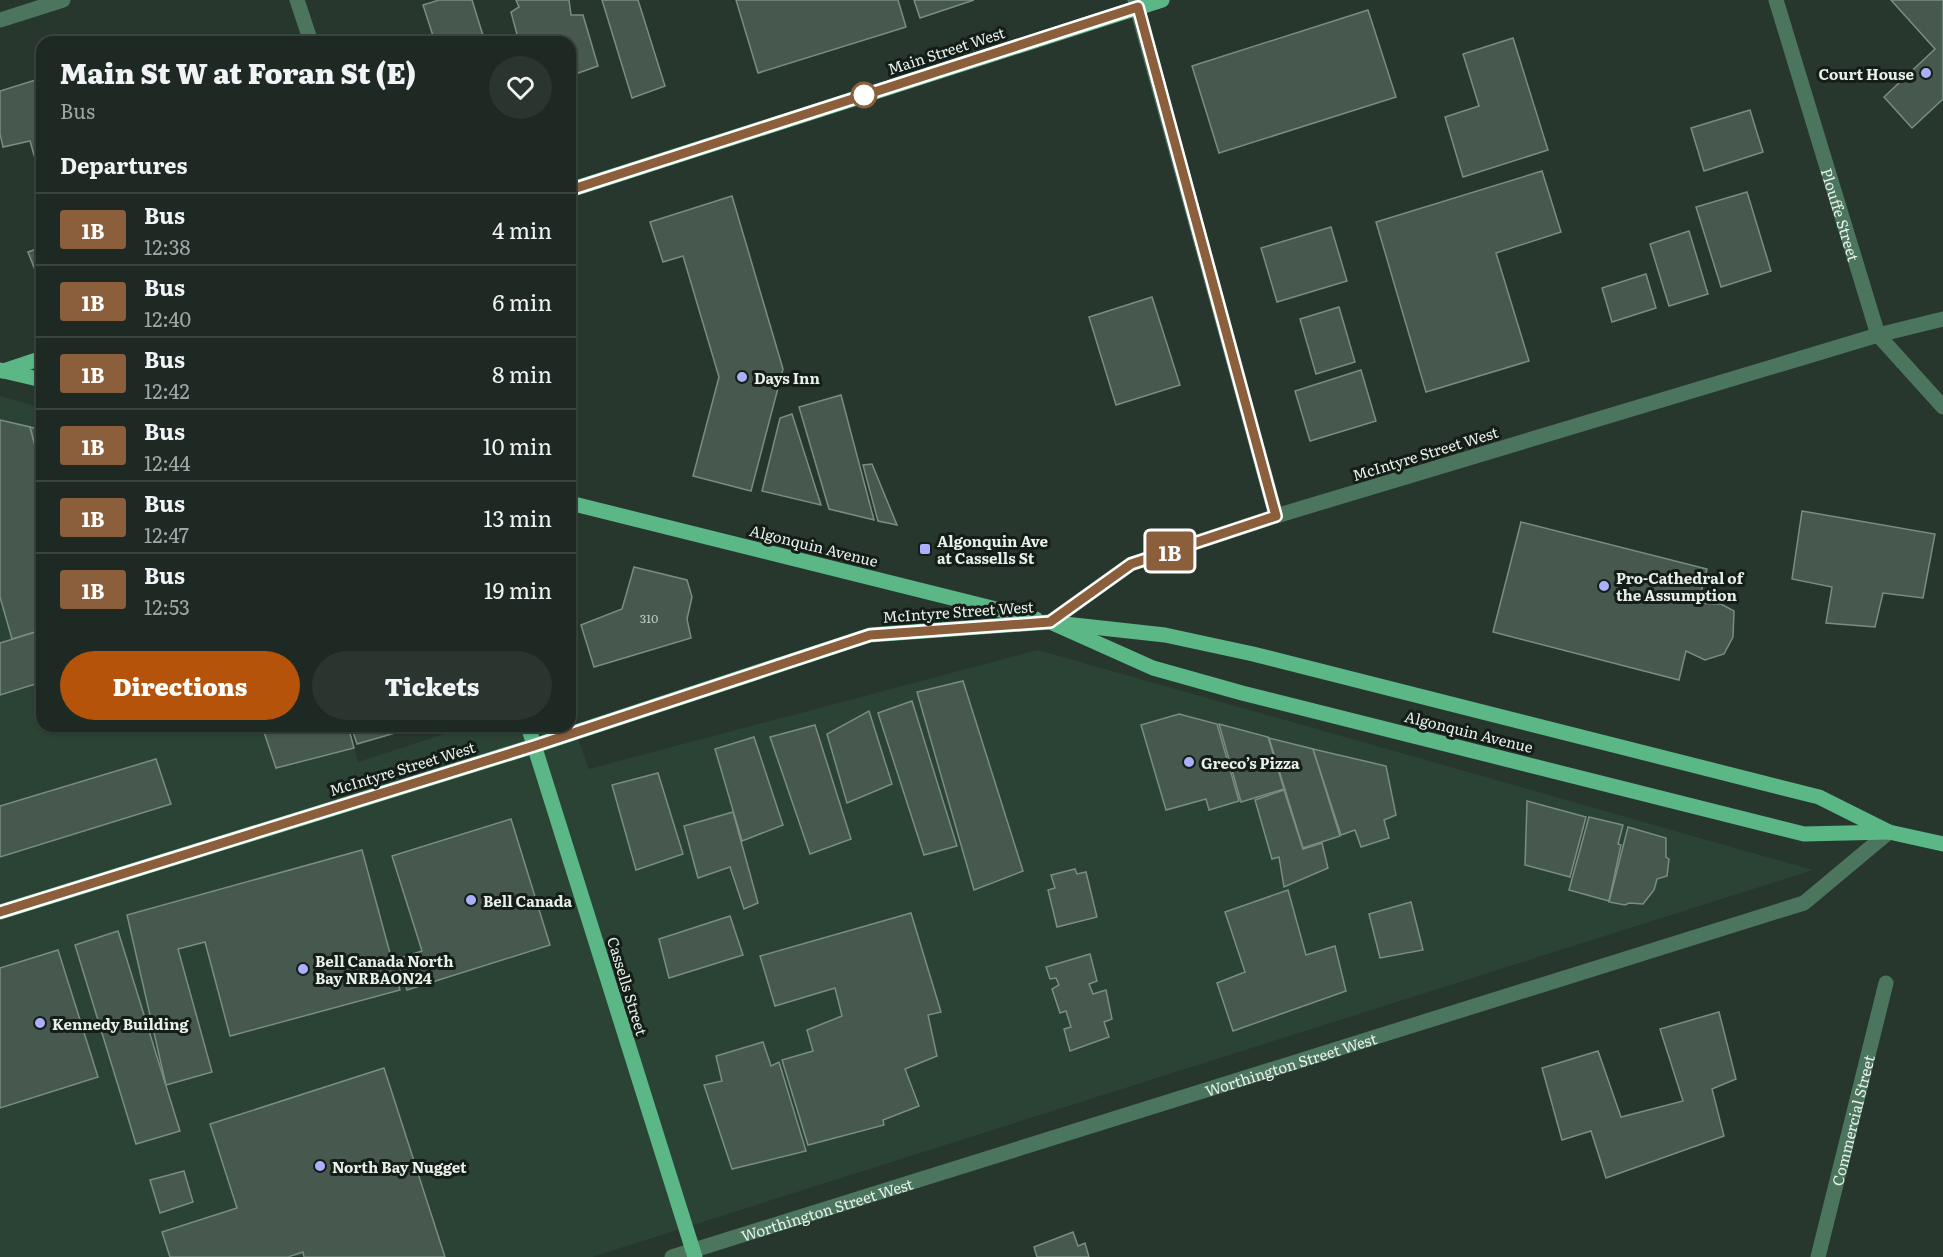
<!DOCTYPE html>
<meta charset="utf-8">
<style>
:root{--surface:#1d2922;--page:#2a352f;--text:#f1f3f6;--muted:#a0a6a5;--line:#3b4540;--accent:#b45309}
body{margin:0;font-family:Literata,serif;background:var(--page);color:var(--text);height:100vh;display:flex;flex-direction:column;font-size:22px;white-space:nowrap}
*{box-sizing:border-box;margin:0}
p{font-size:20px;color:var(--muted)}
.icon{flex:none;width:33px;height:33px;fill:none;stroke:currentColor;stroke-width:2;stroke-linecap:round;stroke-linejoin:round}
.map{position:relative;flex:1;overflow:hidden}
.drawer{position:absolute;left:36px;top:36px;width:540px;height:696px;display:flex;flex-direction:column;background:var(--surface);border-radius:18px;box-shadow:0 2px 4px #0004,0 0 0 2px var(--line)}
.drawer>*{flex:none}
.badge{padding:0 12px;border-radius:4px;font-size:21px;line-height:39px}
.map>.badge{position:absolute;translate:-50% -50%;box-shadow:0 0 0 3px #fff}
h2{padding:0 24px;font-size:22px;line-height:54px}
.round{display:grid;place-items:center;flex:none;width:63px;height:63px;border-radius:32px;background:var(--page)}
.overview{display:flex;align-items:center;justify-content:space-between;height:102px;padding:0 24px}
h1{font-size:28px;font-weight:800;line-height:45px}
.cta{display:flex;gap:12px;margin-top:auto;padding:12px 24px}
.cta a{flex:1;height:69px;border-radius:36px;background:var(--accent);color:#fff;font-size:24px;font-weight:800;line-height:69px;text-align:center}
.cta a+a{background:var(--page);color:var(--text)}
ul{padding:0;list-style:none}
li{display:flex;align-items:center;gap:18px;height:72px;padding:0 24px;border-top:2px solid var(--line)}
li div{flex:1}
li b{display:block;font-size:22px}
li em{font-style:normal}
li .badge{min-width:66px;font-weight:700;text-align:center}
.map>svg:first-child{display:block}
</style>
<div class="map">
<svg width="1943" height="1257" viewBox="0 0 1943 1257">
<rect width="100%" height="100%" fill="#27372d"/>
<polygon fill="#2b4335" points="0,396 42,408 42,726 348,726 358,762 469,726 570,726 570,717 589,769 1038,650 1813,870 592,1257 0,1257"/>
<g fill="#47594e" stroke="#7a8d81" stroke-width="1.5">
<polygon points="439,0 472,0 485,42 435,42 423,5"/>
<polygon points="516,0 569,0 571,15 583,15 598,66 570,76 570,42 519,42 511,12 519,7"/>
<polygon points="602,0 638,0 665,86 632,98"/>
<polygon points="736,0 898,0 906,27 758,73"/>
<polygon points="914,0 974,0 920,18"/>
<polygon points="1891,0 1943,0 1943,99 1912,128 1884,97 1935,49"/>
<polygon points="1368,10 1396,97 1219,153 1192,66"/>
<polygon points="1513,38 1548,150 1463,177 1445,117 1479,106 1463,54"/>
<polygon points="42,78 42,183 30,141 3,147 0,134 0,91"/>
<polygon points="1750,110 1763,152 1704,171 1691,128"/>
<polygon points="1542,171 1561,232 1496,253 1529,361 1426,392 1376,222"/>
<polygon points="1747,192 1771,271 1721,287 1696,207"/>
<polygon points="732,196 783,369 751,491 693,476 719,377 683,256 663,262 650,222"/>
<polygon points="1331,227 1347,281 1277,302 1261,248"/>
<polygon points="1689,231 1708,294 1669,306 1650,244"/>
<polygon points="42,247 42,288 28,252"/>
<polygon points="1646,274 1656,308 1612,322 1602,288"/>
<polygon points="1152,297 1180,385 1116,405 1089,317"/>
<polygon points="1339,307 1355,362 1316,374 1300,319"/>
<polygon points="1361,370 1376,421 1310,441 1295,391"/>
<polygon points="841,395 874,520 829,509 799,407"/>
<polygon points="792,414 821,505 762,491 780,418"/>
<polygon points="0,420 30,427 42,471 42,630 12,639 0,597"/>
<polygon points="30,427 42,430 42,471"/>
<polygon points="872,464 897,525 878,521 863,465"/>
<polygon points="1802,511 1935,534 1923,598 1883,593 1875,627 1826,623 1832,587 1792,579"/>
<polygon points="1521,522 1707,569 1698,603 1721,604 1734,611 1733,637 1724,654 1705,660 1686,651 1679,680 1493,632"/>
<polygon points="634,567 687,580 692,597 687,619 691,638 594,667 581,625 622,609"/>
<polygon points="42,630 42,682 0,695 0,643"/>
<polygon points="963,681 1023,871 974,890 917,692"/>
<polygon points="912,701 957,846 924,855 878,713"/>
<polygon points="869,711 892,784 847,803 827,734"/>
<polygon points="1179,714 1217,724 1239,801 1209,810 1206,799 1166,810 1141,725"/>
<polygon points="1219,724 1268,737 1284,789 1241,802"/>
<polygon points="815,725 851,839 810,854 770,737"/>
<polygon points="262,726 348,726 354,748 276,768"/>
<polygon points="351,726 419,726 357,744"/>
<polygon points="754,737 783,825 742,841 715,749"/>
<polygon points="1269,738 1313,749 1340,836 1303,848"/>
<polygon points="1313,749 1386,766 1396,815 1384,820 1389,838 1361,847 1355,830 1341,835"/>
<polygon points="156,759 171,804 0,857 0,806"/>
<polygon points="658,773 683,854 636,870 612,785"/>
<polygon points="1284,790 1303,849 1322,843 1328,868 1284,887 1279,857 1272,859 1255,800"/>
<polygon points="1527,801 1586,817 1570,877 1525,865"/>
<polygon points="733,812 758,903 744,909 730,867 698,878 684,826"/>
<polygon points="1589,817 1623,825 1618,844 1621,845 1609,901 1569,890"/>
<polygon points="511,819 550,945 407,990 397,959 422,951 392,856"/>
<polygon points="1628,827 1666,838 1666,857 1669,859 1667,876 1657,879 1654,890 1643,904 1629,903 1625,905 1609,902"/>
<polygon points="362,850 400,990 230,1036 205,942 178,949 212,1072 166,1085 127,915"/>
<polygon points="1075,869 1077,874 1086,872 1097,917 1057,927 1048,890 1055,888 1051,875"/>
<polygon points="1288,890 1306,955 1335,946 1346,991 1233,1031 1217,983 1245,972 1225,912"/>
<polygon points="1411,902 1423,950 1380,958 1369,914"/>
<polygon points="911,913 941,1012 928,1015 937,1056 905,1069 919,1106 883,1120 884,1125 808,1145 782,1060 813,1051 807,1030 842,1016 835,988 775,1006 760,956"/>
<polygon points="730,916 743,955 669,978 659,939"/>
<polygon points="118,931 180,1131 136,1144 75,945"/>
<polygon points="58,950 98,1077 0,1108 0,968"/>
<polygon points="1090,954 1097,981 1089,984 1093,994 1106,990 1112,1019 1104,1022 1109,1037 1070,1051 1064,1029 1071,1027 1066,1011 1060,1013 1052,989 1059,985 1056,978 1050,979 1046,967"/>
<polygon points="1719,1012 1736,1079 1712,1089 1724,1136 1606,1178 1591,1131 1562,1140 1542,1068 1598,1051 1621,1117 1683,1101 1660,1029"/>
<polygon points="763,1042 771,1066 779,1062 806,1151 732,1169 704,1085 722,1081 716,1056"/>
<polygon points="384,1068 445,1257 304,1257 303,1252 288,1257 170,1257 162,1232 237,1208 210,1124"/>
<polygon points="184,1171 193,1202 160,1213 150,1180"/>
<polygon points="1073,1232 1078,1246 1085,1243 1089,1257 1037,1257 1034,1247"/>
</g>
<g fill="none" stroke-linecap="round" stroke-linejoin="round">
<g stroke="#4c755e" stroke-width="15">
<polyline points="297,0 311,42"/>
<polyline points="1135,0 1276,516"/>
<path id="s1" d="M1776 0 1878 335 1943 407"/>
<polyline points="0,20 63,0"/>
<polyline points="1050,622 1131,564 1276,516 1878,335 1943,319"/>
<path id="s2" d="M672 1257 1804 903 1889 832"/>
<path id="s3" d="M1818 1257 1886 983"/>
</g>
<g stroke="#5bb786" stroke-width="15">
<polyline points="570,190 1162,0"/>
<polyline points="0,370 42,380"/>
<polyline points="3,371 42,358"/>
<polyline points="570,503 1036,619"/>
<polyline points="1065,624 1165,635 1253,654 1819,797 1889,832 1943,844"/>
<polyline points="528,726 695,1257"/>
<polyline points="0,912 534,746 870,635 1050,622 1153,668 1242,693 1804,834 1889,832"/>
</g>
</g>
<g fill="none" stroke-linecap="round" stroke-linejoin="round">
<defs>
<polyline id="line" points="0,912 534,746 870,635 1050,622 1131,564 1276,516 1138,7 570,190"/>
</defs>
<use href="#line" stroke="#fff" stroke-width="14"/>
<use href="#line" stroke="#8b5e3c" stroke-width="9"/>
</g>
<g fill="#acaffb" stroke="#151d18" stroke-width="2">
<circle cx="1926" cy="73" r="6"/>
<circle cx="742" cy="377" r="6"/>
<rect x="919" y="543" width="12" height="12" rx="3"/>
<circle cx="1604" cy="586" r="6"/>
<circle cx="1189" cy="762" r="6"/>
<circle cx="471" cy="900" r="6"/>
<circle cx="303" cy="969" r="6"/>
<circle cx="40" cy="1023" r="6"/>
<circle cx="320" cy="1166" r="6"/>
</g>
<circle fill="#fff" stroke="#8b5e3c" stroke-width="3" cx="864" cy="95" r="12"/>
<g text-anchor="middle" dominant-baseline="central" stroke-width="6" stroke-linejoin="round" paint-order="stroke">
<g font-size="12" fill="#bfcbc3">
<text x="649" y="618">310</text>
</g>
<g font-size="15" fill="#e7f1ea" stroke="#151d18">
<text transform="translate(946 50) rotate(-18)">Main Street West</text>
<text stroke="none"><textPath href="#s1" startOffset="224">Plouffe Street</textPath></text>
<text transform="translate(1425 453) rotate(-17)">McIntyre Street West</text>
<text transform="translate(814 545) rotate(14)">Algonquin Avenue</text>
<text transform="translate(958 611) rotate(-4)">McIntyre Street West</text>
<text transform="translate(1469 731) rotate(14)">Algonquin Avenue</text>
<text transform="translate(402 768) rotate(-17)">McIntyre Street West</text>
<text transform="translate(628 986) rotate(73)">Cassells Street</text>
<text stroke="none"><textPath href="#s2" startOffset="648">Worthington Street West</textPath></text>
<text stroke="none"><textPath href="#s3" startOffset="141">Commercial Street</textPath></text>
<text stroke="none"><textPath href="#s2" startOffset="162">Worthington Street West</textPath></text>
</g>
<g font-size="15" font-weight="bold" fill="#e7f1ea" stroke="#151d18" text-anchor="start">
<text x="1914" y="73" text-anchor="end">Court House</text>
<text x="754" y="377">Days Inn</text>
<text x="937" y="540">Algonquin Ave<tspan x="937" dy="17">at Cassells St</tspan></text>
<text x="1616" y="577">Pro-Cathedral of<tspan x="1616" dy="17">the Assumption</tspan></text>
<text x="1201" y="762">Greco’s Pizza</text>
<text x="483" y="900">Bell Canada</text>
<text x="315" y="960">Bell Canada North<tspan x="315" dy="17">Bay NRBAON24</tspan></text>
<text x="52" y="1023">Kennedy Building</text>
<text x="332" y="1166">North Bay Nugget</text>
</g>
</g>
</svg>
<b class="badge" style="left:1170px;top:551px;background:#8b5e3c;color:#fff">1B</b>
<section class="drawer">
<div class="overview"><div><h1>Main St W at Foran St (E)</h1><p>Bus</p></div><a class="round"><svg class="icon" aria-label="heart" viewBox="0 0 24 24"><path d="M12 20l-8-8c-3-5 5-10 8-4 3-6 11-1 8 4z"/></svg></a></div>
<h2>Departures</h2>
<ul>
<li><span class="badge" style="background:#8b5e3c;color:#fff">1B</span><div><b>Bus</b><p>12:38</p></div><em>4 min</em></li>
<li><span class="badge" style="background:#8b5e3c;color:#fff">1B</span><div><b>Bus</b><p>12:40</p></div><em>6 min</em></li>
<li><span class="badge" style="background:#8b5e3c;color:#fff">1B</span><div><b>Bus</b><p>12:42</p></div><em>8 min</em></li>
<li><span class="badge" style="background:#8b5e3c;color:#fff">1B</span><div><b>Bus</b><p>12:44</p></div><em>10 min</em></li>
<li><span class="badge" style="background:#8b5e3c;color:#fff">1B</span><div><b>Bus</b><p>12:47</p></div><em>13 min</em></li>
<li><span class="badge" style="background:#8b5e3c;color:#fff">1B</span><div><b>Bus</b><p>12:53</p></div><em>19 min</em></li>
</ul>
<div class="cta"><a>Directions</a><a>Tickets</a></div>
</section>
</div>
